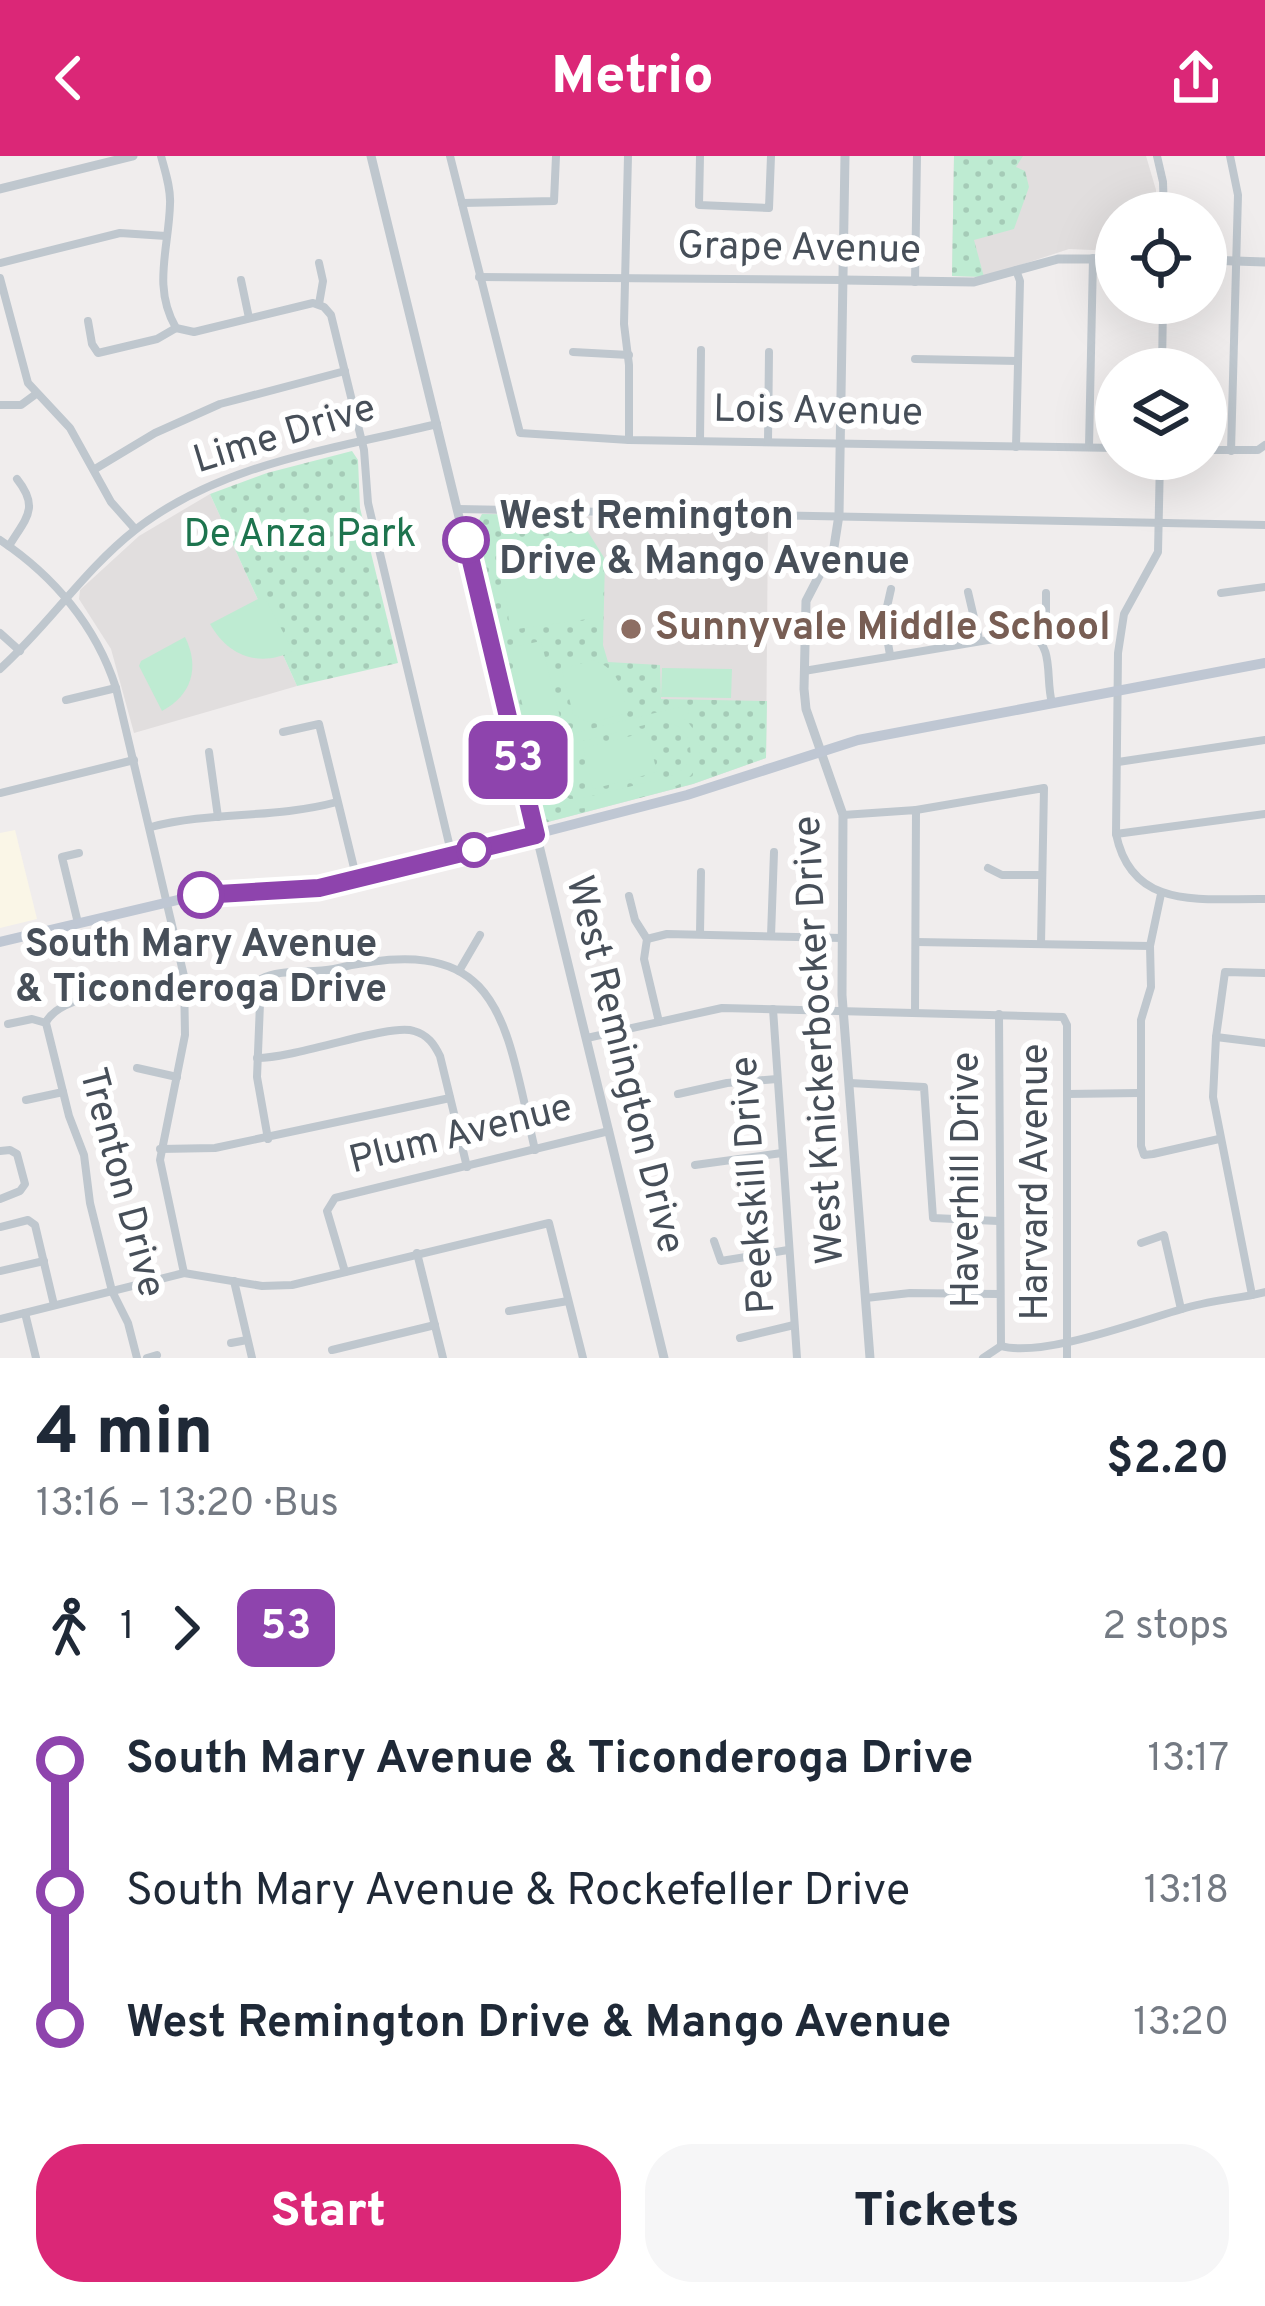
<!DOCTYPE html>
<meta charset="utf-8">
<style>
:root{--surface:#fff;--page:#f6f6f7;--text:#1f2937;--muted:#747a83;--accent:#db2777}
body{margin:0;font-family:Overpass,sans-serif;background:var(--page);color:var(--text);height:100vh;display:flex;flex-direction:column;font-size:45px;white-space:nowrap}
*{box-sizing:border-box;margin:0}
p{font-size:39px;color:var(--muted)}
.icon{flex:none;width:66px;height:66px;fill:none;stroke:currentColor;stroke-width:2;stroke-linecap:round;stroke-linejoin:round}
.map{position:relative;height:1202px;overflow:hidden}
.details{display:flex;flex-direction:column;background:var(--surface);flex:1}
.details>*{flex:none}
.badge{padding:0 24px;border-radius:18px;font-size:42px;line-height:78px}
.controls{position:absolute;left:1095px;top:36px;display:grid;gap:24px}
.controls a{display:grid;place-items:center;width:132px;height:132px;border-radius:50%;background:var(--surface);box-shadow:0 12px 48px #0002;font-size:60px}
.map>.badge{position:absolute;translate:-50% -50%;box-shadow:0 0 0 6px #fff}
.legs{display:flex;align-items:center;gap:18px;height:132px;padding:0 36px;font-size:39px}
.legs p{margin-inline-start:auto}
.summary{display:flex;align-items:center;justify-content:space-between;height:204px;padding:0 36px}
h1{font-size:66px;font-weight:800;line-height:90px}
.primary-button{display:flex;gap:24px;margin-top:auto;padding:24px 36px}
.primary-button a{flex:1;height:138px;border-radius:48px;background:var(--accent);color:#fff;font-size:48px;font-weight:800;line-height:138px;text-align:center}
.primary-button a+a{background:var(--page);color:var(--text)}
ul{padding:0 36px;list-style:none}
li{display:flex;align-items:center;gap:42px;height:132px;font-size:45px}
li i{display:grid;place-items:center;width:18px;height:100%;margin:0 15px;background:currentColor}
li i::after{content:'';width:30px;height:30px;margin:-15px;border:9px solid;border-radius:50%;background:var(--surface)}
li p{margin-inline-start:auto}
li:first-child i{background:linear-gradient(#0000 50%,currentColor 0)}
li:last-child i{background:linear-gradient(currentColor 50%,#0000 0)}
header{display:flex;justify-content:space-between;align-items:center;height:156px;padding:0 36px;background:var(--accent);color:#fff;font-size:54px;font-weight:800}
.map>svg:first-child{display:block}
</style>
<header><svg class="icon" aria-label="back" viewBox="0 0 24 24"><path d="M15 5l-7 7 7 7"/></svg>Metrio<svg class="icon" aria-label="share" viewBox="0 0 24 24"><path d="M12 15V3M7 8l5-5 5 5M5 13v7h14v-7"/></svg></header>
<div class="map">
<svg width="1265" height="1202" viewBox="0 0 1265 1202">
<defs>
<pattern id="park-dots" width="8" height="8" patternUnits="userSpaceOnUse" patternTransform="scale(3)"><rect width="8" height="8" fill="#beebd2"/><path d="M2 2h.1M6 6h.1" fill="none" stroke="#a5cbb7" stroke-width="1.8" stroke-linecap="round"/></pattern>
</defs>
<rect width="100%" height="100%" fill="#f0eded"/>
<polygon fill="#faf6e7" points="15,674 37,763 0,772 0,677"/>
<g fill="#e1dede">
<polygon points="954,0 1146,0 1156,34 1156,57 1116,57 1116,95 1069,93 984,121 952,120"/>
<polygon points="210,338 297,530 134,577 111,493 79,443 80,434 139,380"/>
<polygon points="482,358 768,364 766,602 693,628 544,667 477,400 473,376"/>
</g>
<g fill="url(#park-dots)">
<polygon points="954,0 1023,0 1016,11 1025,15 1029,31 1014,73 974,84 984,121 952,120"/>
<polygon points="352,295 358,304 360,352 398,507 297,530 210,338 267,317"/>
<polygon points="482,358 578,360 605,403 603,489 608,506 660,509 661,543 767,545 766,602 693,628 544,667 477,400 473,376"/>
</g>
<g fill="#beebd2" fill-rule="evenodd">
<polygon points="586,375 603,407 602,461 510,474 500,390 504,386"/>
<path d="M260 442 266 444 293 495C259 512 228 500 210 468Z"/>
<path d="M185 481C200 511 192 539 162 555L139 510 141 505Z"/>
<polygon points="541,485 563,573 530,581 509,492"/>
<path d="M593 504C619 513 621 531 628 557L589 567 573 558 562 513Z"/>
<polygon points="662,512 732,513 731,542 661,541"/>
<path d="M687 549 689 557 681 560C705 578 708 614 678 629 660 638 586 656 568 652 552 649 540 636 538 620 535 603 545 590 558 581ZM656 566C681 565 693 578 690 603L684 613 669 621 583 642 570 643 551 632 546 612 556 592Z"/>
<polygon points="647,576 657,616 593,633 583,592"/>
</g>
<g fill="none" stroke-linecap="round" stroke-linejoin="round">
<g stroke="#bfc7ce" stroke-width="8">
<path d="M161 0C165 15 171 32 170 48 169 92 152 131 176 172L194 176 313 147 324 151 331 159 364 294 368 347 452 700"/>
<polyline points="450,0 520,277 629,284 1116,292"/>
<polyline points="628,0 624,168 629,209 629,284"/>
<polyline points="700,0 699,49 769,52 771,0"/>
<polyline points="1157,0 1163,26 1164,57"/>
<polyline points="1230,0 1238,39 1231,295"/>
<polyline points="462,47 554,45 556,0"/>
<polyline points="0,107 120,77 166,80"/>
<polyline points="319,107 323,125 319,148"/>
<polyline points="479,121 843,124"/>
<polyline points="0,122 28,227 70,272 111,346 135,373"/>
<polyline points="241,124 249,162"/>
<polyline points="915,126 917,0"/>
<polyline points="88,165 92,188 98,197 157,183 176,172"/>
<polyline points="573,196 629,199"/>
<polyline points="915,203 1018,205"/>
<polyline points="1162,213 1163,147"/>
<polyline points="0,249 21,249 36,238"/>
<polyline points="700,285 701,194"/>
<polyline points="768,285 769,196"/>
<polyline points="1016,291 1020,125 1016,114"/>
<polyline points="1089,291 1093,102"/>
<polyline points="1206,294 1258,294 1265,289"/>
<path d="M1160 303 1158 396 1124 458 1118 497 1116 678C1132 756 1203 742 1265 743"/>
<polyline points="95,313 155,277 220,248 345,215"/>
<polyline points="458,353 1265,369"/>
<path d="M0 384C54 420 96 470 116 532L184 820 185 879 160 1004 184 1117"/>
<path d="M9 390C26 362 40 352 17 323"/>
<polyline points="968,436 979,483"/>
<polyline points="1221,437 1265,431"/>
<polyline points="0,477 20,495"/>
<polyline points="1037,479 1046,459 1046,437"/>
<polyline points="890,499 884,464 891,433"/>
<path d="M0 513C48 470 84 414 135 374 221 307 334 293 437 268"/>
<path d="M804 515 1030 477C1055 491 1045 522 1052 547"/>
<polyline points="66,544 116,532"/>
<polyline points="283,576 319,568 357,724"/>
<polyline points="209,596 218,661"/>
<polyline points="1118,606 1265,584"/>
<polyline points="0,637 134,604"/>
<polyline points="916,654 1044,632 1041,788"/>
<polyline points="843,659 916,654 915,856"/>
<path d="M151 671C212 655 274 663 337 646"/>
<polyline points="1116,678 1265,658"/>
<polyline points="988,712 1002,719 1042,719"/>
<polyline points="1161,738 1150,790 1151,831 1141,864 1141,990 1144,999 1153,998 1219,983"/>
<polyline points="629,740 635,764 647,783"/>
<polyline points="78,767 62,701 79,697"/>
<polyline points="700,778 701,716"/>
<polyline points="771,780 774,696"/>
<polyline points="647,783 667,778 842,782"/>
<polyline points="647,783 644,803 659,866"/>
<polyline points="916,786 1150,790"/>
<polyline points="459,815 480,779"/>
<polyline points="773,853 797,1202"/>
<polyline points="999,858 1001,1190"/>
<path d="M46 866C66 832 150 835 186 835"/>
<polyline points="46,867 69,960 84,999 90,1047 112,1135 128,1167 137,1202"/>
<polyline points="8,868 32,863 46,867"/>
<polyline points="1216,881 1265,887"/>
<polyline points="587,882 722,852 1063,861 1067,869 1067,1202"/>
<path d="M257 902C297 902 389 867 414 875 428 879 434 888 440 900L467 1011"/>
<polyline points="137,912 177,921"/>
<polyline points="850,927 924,931 933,1062 998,1065"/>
<polyline points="678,938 727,927 777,923"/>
<polyline points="1067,938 1139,937"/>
<polyline points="26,944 63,936"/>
<path d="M268 983 257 921 261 823C281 812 311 818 334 813 502 773 504 861 535 994"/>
<polyline points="160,993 215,992 450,942"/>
<polyline points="0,995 10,994 17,998 25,1028 20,1035 0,1043"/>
<polyline points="695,1009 782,997"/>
<polyline points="0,1071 28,1064 35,1069 54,1149"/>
<polyline points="714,1085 721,1105 788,1094"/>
<polyline points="1141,1087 1164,1079 1181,1153"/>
<polyline points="417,1097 443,1202"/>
<polyline points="0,1115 44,1105"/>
<polyline points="345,1116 327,1055 335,1042 609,975"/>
<polyline points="234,1125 252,1202"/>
<polyline points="1252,1139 1213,941 1216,881 1225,816 1265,817"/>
<polyline points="866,1142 910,1137 998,1138"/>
<polyline points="509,1155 568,1145"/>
<polyline points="25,1157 36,1202"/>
<polyline points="0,1163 184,1117 262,1130 292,1129 549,1067 583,1202"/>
<polyline points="740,1182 794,1169"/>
<polyline points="231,1187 247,1184"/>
<path d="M1001 1190C1042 1202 1140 1165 1182 1153 1209 1144 1238 1143 1265 1136"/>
<polyline points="332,1194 435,1169"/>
<polyline points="147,1202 157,1199"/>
<polyline points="983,1202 1001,1190"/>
</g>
<g stroke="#bfc7ce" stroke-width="9">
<polyline points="371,0 664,1202"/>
<polyline points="845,0 839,359 834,391 806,445 804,533 806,553 843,659 842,839 870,1202"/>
<polyline points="0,33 133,0"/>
<polyline points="1206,104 1265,106"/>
<polyline points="843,124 974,126 1058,103 1116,103"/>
</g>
<polyline stroke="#bfc7d3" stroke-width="10" points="0,786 203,738 319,732 357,724 687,639 858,584 1265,507"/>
</g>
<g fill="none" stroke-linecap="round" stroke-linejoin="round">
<defs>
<polyline id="line-1" points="201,739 319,732 536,679 466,384"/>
</defs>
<use href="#line-1" stroke="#fff" stroke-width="27"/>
<use href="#line-1" stroke="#8e44ad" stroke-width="18"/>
</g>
<g fill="#fff" stroke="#8e44ad" stroke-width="6">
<circle cx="466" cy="384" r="21"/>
<circle cx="474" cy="694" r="15"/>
<circle cx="201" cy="739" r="21"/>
</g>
<circle fill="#8d6e63" stroke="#fff" stroke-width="4.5" cx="631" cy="473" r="12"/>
<g text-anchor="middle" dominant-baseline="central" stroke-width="12" stroke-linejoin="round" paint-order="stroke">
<g font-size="39" fill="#474f59" stroke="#fff">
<text transform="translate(799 94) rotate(1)">Grape Avenue</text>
<text transform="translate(818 257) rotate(1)">Lois Avenue</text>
<text transform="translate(285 280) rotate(-17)">Lime Drive</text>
<text transform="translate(821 884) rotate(-93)">West Knickerbocker Drive</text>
<text transform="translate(623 909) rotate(76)">West Remington Drive</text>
<text transform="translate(461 980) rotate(-14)">Plum Avenue</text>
<text transform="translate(968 1024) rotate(-90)">Haverhill Drive</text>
<text transform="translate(1037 1026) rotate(-90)">Harvard Avenue</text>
<text transform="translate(120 1027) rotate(75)">Trenton Drive</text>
<text transform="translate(755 1029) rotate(-94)">Peekskill Drive</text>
</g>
<g font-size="39" font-weight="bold" fill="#474f59" stroke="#fff" text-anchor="start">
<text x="499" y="362">West Remington<tspan x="499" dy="45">Drive &amp; Mango Avenue</tspan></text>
<text x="201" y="790" text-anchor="middle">South Mary Avenue<tspan x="201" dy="45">&amp; Ticonderoga Drive</tspan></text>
</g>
<g font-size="39" fill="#1d744e" stroke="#fff">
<text x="300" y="380">De Anza Park</text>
</g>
<g font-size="39" font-weight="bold" fill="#785e54" stroke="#fff" text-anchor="start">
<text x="655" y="473">Sunnyvale Middle School</text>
</g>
</g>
</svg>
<div class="controls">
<a><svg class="icon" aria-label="locate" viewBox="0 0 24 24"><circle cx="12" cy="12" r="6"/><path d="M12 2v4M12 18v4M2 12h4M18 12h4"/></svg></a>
<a><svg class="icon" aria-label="layers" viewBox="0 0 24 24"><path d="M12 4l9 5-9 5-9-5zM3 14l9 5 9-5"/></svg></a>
</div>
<b class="badge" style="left:518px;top:604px;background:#8e44ad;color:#fff">53</b>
</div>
<section class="details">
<div class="summary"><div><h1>4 min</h1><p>13:16 – 13:20 · Bus</p></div><b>$2.20</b></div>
<div class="legs"><svg class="icon" aria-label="walk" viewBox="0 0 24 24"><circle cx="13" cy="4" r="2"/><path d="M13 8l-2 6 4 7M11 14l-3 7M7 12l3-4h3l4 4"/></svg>1<svg class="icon" aria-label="forward" viewBox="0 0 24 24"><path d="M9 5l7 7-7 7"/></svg><b class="badge" style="background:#8e44ad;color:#fff">53</b><p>2 stops</p></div>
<ul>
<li><i style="color:#8e44ad"></i><b>South Mary Avenue &amp; Ticonderoga Drive</b><p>13:17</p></li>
<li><i style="color:#8e44ad"></i><span>South Mary Avenue &amp; Rockefeller Drive</span><p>13:18</p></li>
<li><i style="color:#8e44ad"></i><b>West Remington Drive &amp; Mango Avenue</b><p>13:20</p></li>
</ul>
<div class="primary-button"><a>Start</a><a>Tickets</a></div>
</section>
